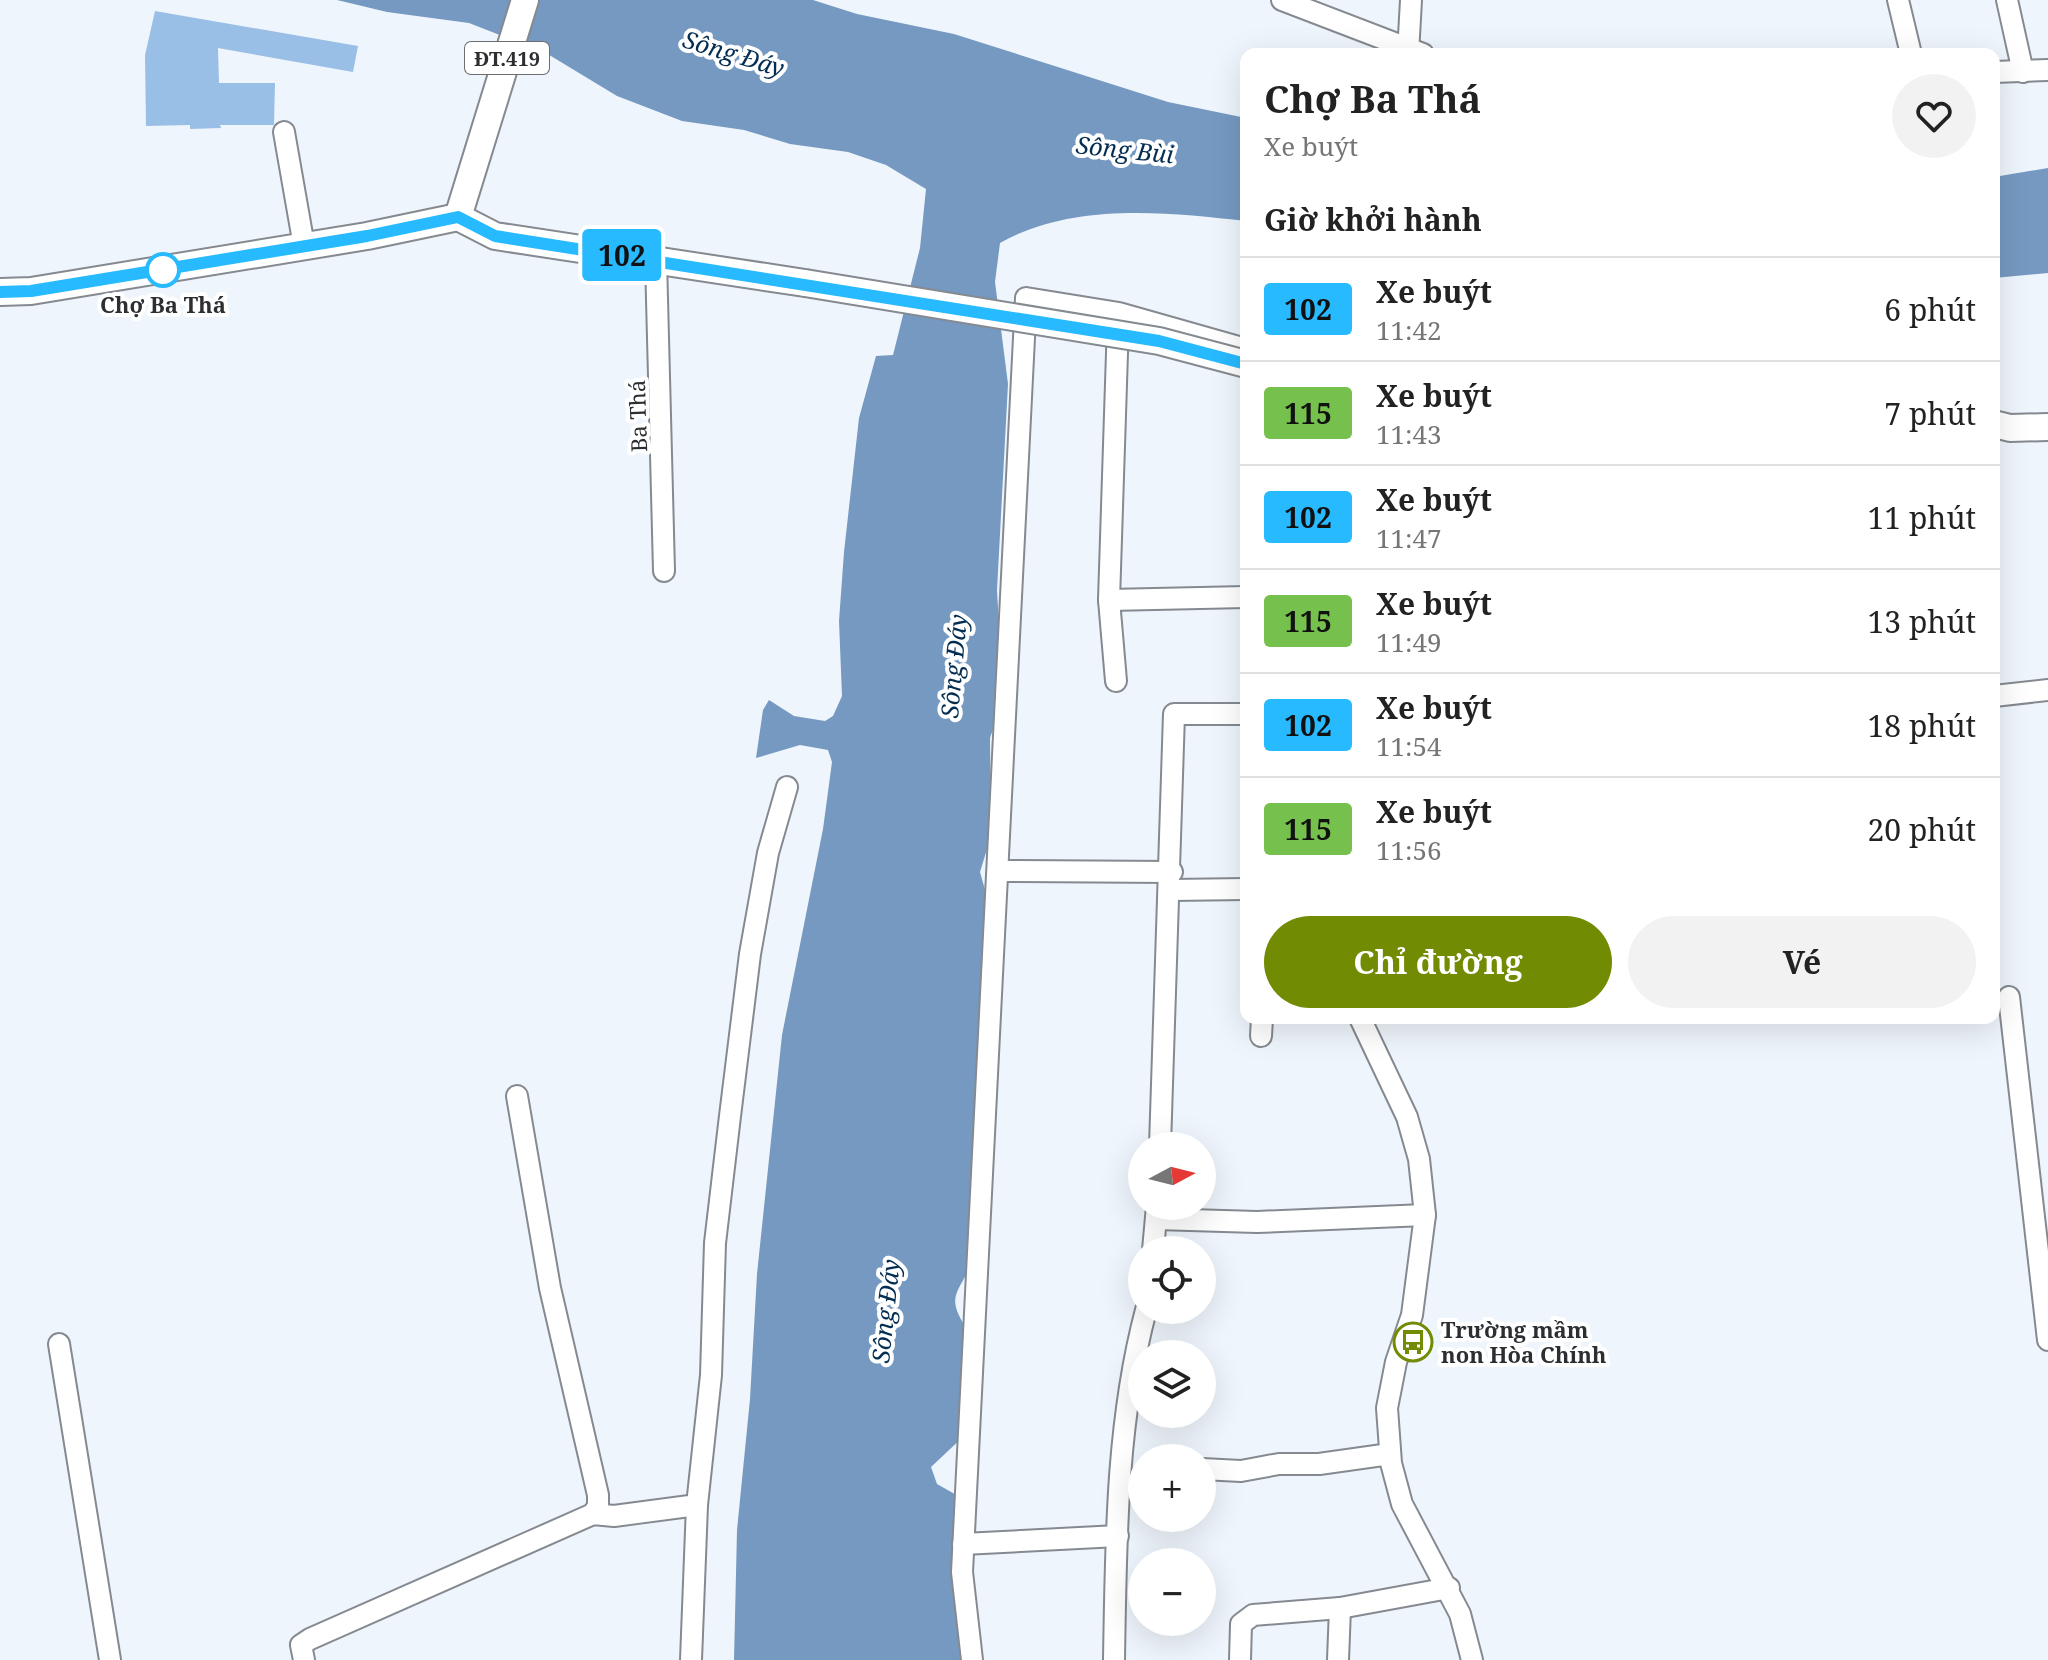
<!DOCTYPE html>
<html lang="vi">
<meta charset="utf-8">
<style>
:root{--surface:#fff;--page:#f2f2f2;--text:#222;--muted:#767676;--line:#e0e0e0;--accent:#718b02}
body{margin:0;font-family:"Noto Serif",serif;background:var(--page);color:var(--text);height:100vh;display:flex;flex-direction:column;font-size:30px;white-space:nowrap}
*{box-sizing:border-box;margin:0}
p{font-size:26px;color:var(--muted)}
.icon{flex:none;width:44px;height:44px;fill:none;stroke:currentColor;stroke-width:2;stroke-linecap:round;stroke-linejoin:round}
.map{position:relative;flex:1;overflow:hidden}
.side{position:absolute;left:1240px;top:48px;width:760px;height:976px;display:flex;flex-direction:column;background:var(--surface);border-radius:16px;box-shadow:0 8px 32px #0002}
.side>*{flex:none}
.badge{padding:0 16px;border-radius:6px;font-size:28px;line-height:52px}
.needle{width:52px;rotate:83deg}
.tools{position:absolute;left:1128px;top:1132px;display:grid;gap:16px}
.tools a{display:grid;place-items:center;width:88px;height:88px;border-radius:50%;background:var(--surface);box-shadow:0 8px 32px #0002;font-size:40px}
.map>.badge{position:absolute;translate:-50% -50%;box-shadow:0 0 0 4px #fff}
h2{padding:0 24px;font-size:30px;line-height:72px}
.round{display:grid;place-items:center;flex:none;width:84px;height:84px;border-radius:42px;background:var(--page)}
.head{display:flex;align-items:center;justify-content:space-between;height:136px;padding:0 24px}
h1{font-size:38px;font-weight:700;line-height:60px}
.cta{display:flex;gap:16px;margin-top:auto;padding:16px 24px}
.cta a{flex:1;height:92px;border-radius:48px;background:var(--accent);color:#fff;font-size:32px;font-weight:700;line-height:92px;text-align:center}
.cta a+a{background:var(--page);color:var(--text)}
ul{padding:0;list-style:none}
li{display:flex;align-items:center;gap:24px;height:104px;padding:0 24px;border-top:2px solid var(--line)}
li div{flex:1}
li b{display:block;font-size:30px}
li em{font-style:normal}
li .badge{min-width:88px;font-weight:700;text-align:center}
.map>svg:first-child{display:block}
</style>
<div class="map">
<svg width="2048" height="1660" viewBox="0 0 2048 1660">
<rect width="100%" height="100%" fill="#eff5fc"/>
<g fill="#7599c1">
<path d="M337 0H813L857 14 954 34 1168 102 1246 118V221C1167 212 1072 202 1000 243L995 282 1008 384 997 590 1003 700 990 738 991 836 980 872 989 904 971 1264C960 1292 945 1295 965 1326V1435L931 1467 937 1484 960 1497 964 1660H734L737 1530 750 1399 757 1274 782 1035 823 829 832 762 828 750 800 745 756 758 763 710 769 700 794 716 825 721 833 716 842 696 839 621 844 552 859 418 876 356 893 355 920 248 926 189 886 165 848 152 790 144 744 130 682 121 617 96 546 53 469 23 387 12Z"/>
<polygon points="2048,168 2048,273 1994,278 1994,177"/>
</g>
<polygon fill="#99bfe7" points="155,11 358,46 353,72 218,48 219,83 275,83 274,125 220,125 221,128 190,129 190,125 146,126 145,55"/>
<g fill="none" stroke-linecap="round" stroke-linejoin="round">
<defs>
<g id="minor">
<polyline points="1282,0 1423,54"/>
<polyline points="1898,0 1911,54"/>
<polyline points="2007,0 2023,72"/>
<polyline points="1408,54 1411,0"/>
<polyline points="1994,72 2048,70"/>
<polyline points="284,132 304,246"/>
<polyline points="656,260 664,571"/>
<polyline points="1109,600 1246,597"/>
<polyline points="1116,681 1109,600 1118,322"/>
<polyline points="1994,696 2048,690"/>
<polyline points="999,871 1172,872"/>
<polyline points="1171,890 1246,889"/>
<polyline points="2009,997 2048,1340"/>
<polyline points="1360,1018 1407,1117 1419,1159 1425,1215 1412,1315 1396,1362 1387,1408 1391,1463 1402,1504 1460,1614 1472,1660"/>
<polyline points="1261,1036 1262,1018"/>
<polyline points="517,1096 550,1288 598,1495 598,1506 593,1514"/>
<polyline points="1160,1146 1174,714 1246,714"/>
<polyline points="1156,1219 1257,1222 1425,1215"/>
<polyline points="1153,1250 1157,1206"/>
<polyline points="59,1344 110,1660"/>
<polyline points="1202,1469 1241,1471 1279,1464 1319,1464 1390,1454"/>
<polyline points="963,1544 1118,1536"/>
<polyline points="304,1660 301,1645 310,1639 593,1514 614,1516 697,1505 711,1375 715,1243 730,1116 750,954 768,853 787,787"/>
<polyline points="691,1660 697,1505"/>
<polyline points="972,1660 962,1572 1026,298 1119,313 1246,349"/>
<path d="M1114 1660C1116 1543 1116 1423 1146 1310"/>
<polyline points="1240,1660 1241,1624 1253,1615 1340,1608 1449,1588"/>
<polyline points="1338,1660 1340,1608"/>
</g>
<g id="major">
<polyline points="458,217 495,236 805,283"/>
<polyline points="458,217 525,0"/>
<polyline points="0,292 31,291 367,236 458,217"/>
<polyline points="1994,424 2010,428 2048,427"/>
</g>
</defs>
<use href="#minor" stroke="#848a90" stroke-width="24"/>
<use href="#major" stroke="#848a90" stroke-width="30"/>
<use href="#minor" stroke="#fff" stroke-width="20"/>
<use href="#major" stroke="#fff" stroke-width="26"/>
<defs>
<polyline id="major-bridge" points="805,283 1159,341 1246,364"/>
</defs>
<use href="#major-bridge" stroke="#848a90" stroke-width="30" stroke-linecap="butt"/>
<use href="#major-bridge" stroke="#fff" stroke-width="26"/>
</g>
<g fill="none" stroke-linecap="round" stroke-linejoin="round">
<defs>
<polyline id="line" points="0,292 31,291 367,236 458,217 495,236 1159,341 1246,364"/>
</defs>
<use href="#line" stroke="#fff" stroke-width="18"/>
<use href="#line" stroke="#27baff" stroke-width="12"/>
</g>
<defs>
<symbol id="bus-ring" viewBox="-11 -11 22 22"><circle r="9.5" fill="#fff" stroke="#718b02" stroke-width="1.5"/><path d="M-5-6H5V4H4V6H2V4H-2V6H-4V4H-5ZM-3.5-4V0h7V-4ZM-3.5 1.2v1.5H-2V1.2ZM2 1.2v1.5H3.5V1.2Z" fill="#718b02"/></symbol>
</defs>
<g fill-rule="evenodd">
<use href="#bus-ring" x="1391" y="1320" width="44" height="44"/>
</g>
<circle fill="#fff" stroke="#27baff" stroke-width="4" cx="163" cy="270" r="16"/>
<g text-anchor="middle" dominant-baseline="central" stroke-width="8" stroke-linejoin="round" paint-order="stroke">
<rect fill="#fff" stroke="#6b6d6f" stroke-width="2" x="465" y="42" width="84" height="32" rx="6"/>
<g font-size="20" font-weight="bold" fill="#2c2e31">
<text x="507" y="58">ĐT.419</text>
</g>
<g font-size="22" font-weight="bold" fill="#2c2e31" stroke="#fff">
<text x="163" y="304">Chợ Ba Thá</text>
</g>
<g font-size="22" fill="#2c2e31" stroke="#fff">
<text transform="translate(637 416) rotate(-92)">Ba Thá</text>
</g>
<g font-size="22" font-weight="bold" fill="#2c2e31" stroke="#fff" text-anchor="start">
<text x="1441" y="1329">Trường mầm<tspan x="1441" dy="25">non Hòa Chính</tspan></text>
</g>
<g font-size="24" font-style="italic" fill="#042d52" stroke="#fff">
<text transform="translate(734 53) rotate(17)">Sông Đáy</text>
<text transform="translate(1125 149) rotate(6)">Sông Bùi</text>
<text transform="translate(953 666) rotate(-85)">Sông Đáy</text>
<text transform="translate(885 1311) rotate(-84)">Sông Đáy</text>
</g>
</g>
</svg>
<div class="tools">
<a><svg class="needle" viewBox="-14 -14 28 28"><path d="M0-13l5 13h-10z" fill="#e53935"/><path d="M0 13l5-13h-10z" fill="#767676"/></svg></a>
<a><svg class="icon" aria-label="locate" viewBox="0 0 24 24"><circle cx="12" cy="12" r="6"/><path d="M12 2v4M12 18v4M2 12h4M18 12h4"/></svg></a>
<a><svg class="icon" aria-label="layers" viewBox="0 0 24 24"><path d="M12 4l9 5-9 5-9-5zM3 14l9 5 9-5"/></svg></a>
<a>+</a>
<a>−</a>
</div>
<b class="badge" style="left:622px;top:255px;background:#27baff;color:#111">102</b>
<section class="side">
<div class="head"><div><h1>Chợ Ba Thá</h1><p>Xe buýt</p></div><a class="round"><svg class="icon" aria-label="heart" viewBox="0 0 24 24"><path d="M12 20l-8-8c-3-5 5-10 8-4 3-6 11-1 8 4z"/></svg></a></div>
<h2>Giờ khởi hành</h2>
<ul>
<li><span class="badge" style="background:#27baff;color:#111">102</span><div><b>Xe buýt</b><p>11:42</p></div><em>6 phút</em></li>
<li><span class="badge" style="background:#76c04d;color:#111">115</span><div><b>Xe buýt</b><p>11:43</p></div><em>7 phút</em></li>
<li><span class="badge" style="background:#27baff;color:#111">102</span><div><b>Xe buýt</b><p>11:47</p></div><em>11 phút</em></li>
<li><span class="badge" style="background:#76c04d;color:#111">115</span><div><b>Xe buýt</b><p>11:49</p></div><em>13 phút</em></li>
<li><span class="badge" style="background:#27baff;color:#111">102</span><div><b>Xe buýt</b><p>11:54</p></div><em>18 phút</em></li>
<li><span class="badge" style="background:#76c04d;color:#111">115</span><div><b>Xe buýt</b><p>11:56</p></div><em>20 phút</em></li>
</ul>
<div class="cta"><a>Chỉ đường</a><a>Vé</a></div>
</section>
</div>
